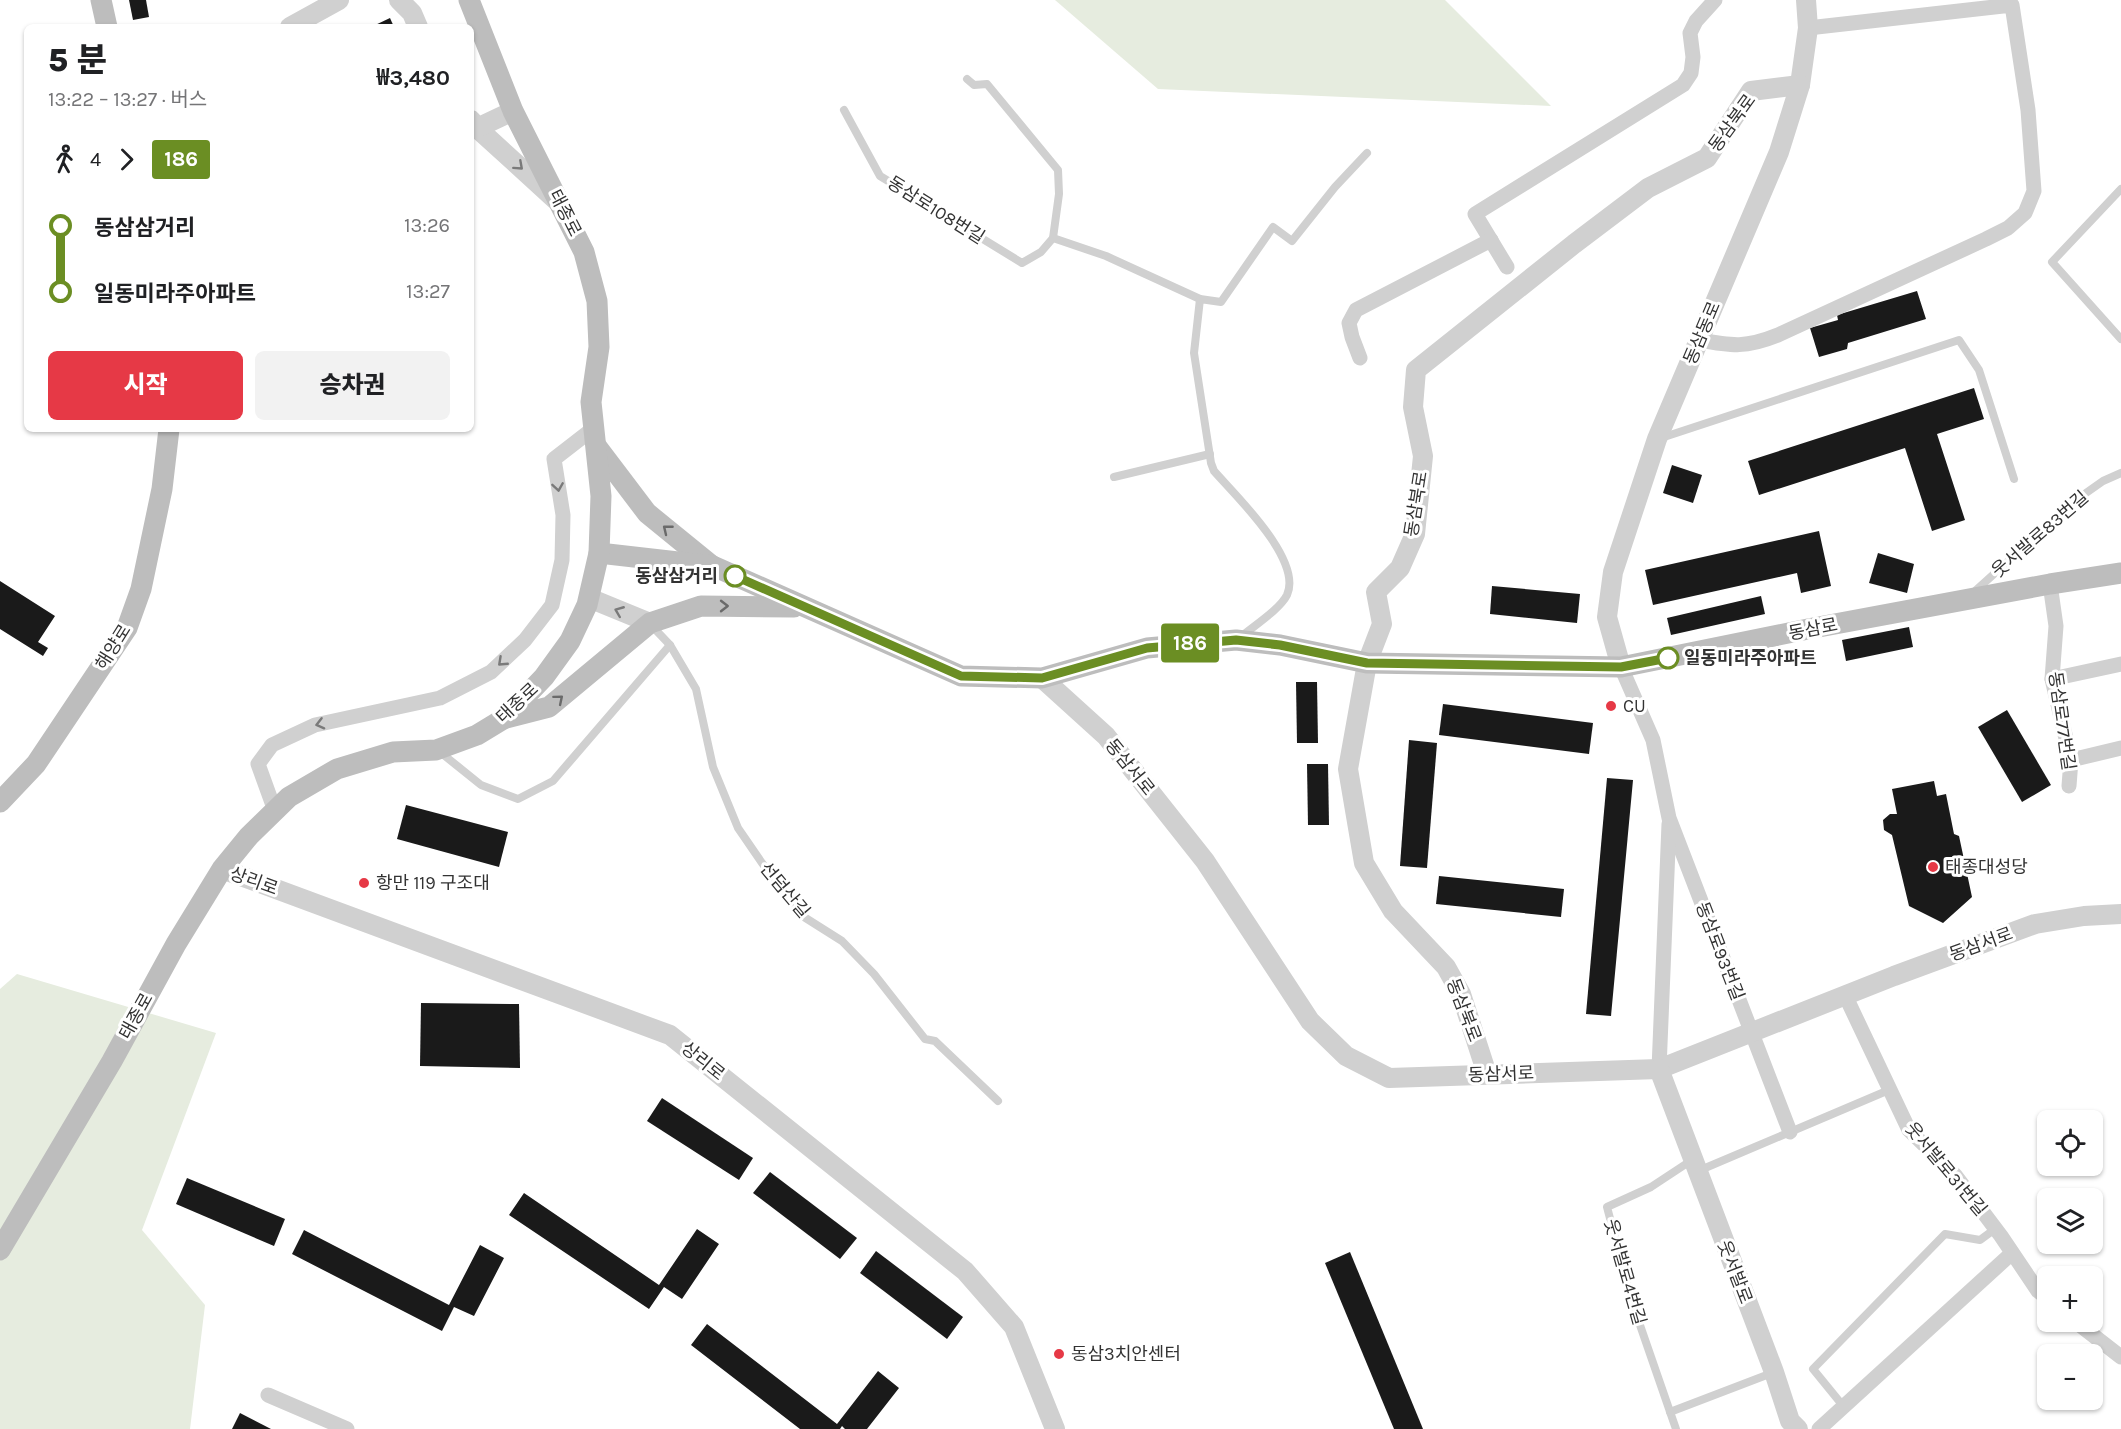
<!DOCTYPE html>
<html lang="ko">
<meta charset="utf-8">
<style>
:root{--surface:#fff;--page:#f2f2f2;--text:#202124;--muted:#757577;--accent:#e63946}
body{margin:0;font-family:Karla,"Noto Sans KR",sans-serif;background:var(--page);color:var(--text);height:100vh;display:flex;flex-direction:column;font-size:22px;white-space:nowrap}
*{box-sizing:border-box;margin:0}
p{font-size:20px;color:var(--muted)}
.icon{flex:none;width:33px;height:33px;fill:none;stroke:currentColor;stroke-width:2;stroke-linecap:round;stroke-linejoin:round}
.map{position:relative;flex:1;overflow:hidden}
.side{position:absolute;left:24px;top:24px;width:450px;height:408px;display:flex;flex-direction:column;background:var(--surface);border-radius:9px;box-shadow:0 2px 4px #0004}
.side>*{flex:none}
.badge{padding:0 12px;border-radius:4px;font-size:21px;line-height:39px}
.tools{position:absolute;left:2037px;top:1110px;display:grid;gap:12px}
.tools a{display:grid;place-items:center;width:66px;height:66px;border-radius:9px;background:var(--surface);box-shadow:0 2px 4px #0004;font-size:30px}
.map>.badge{position:absolute;translate:-50% -50%;box-shadow:0 0 0 3px #fff}
.legs{display:flex;align-items:center;gap:9px;height:66px;padding:0 24px;font-size:20px}
.legs p{margin-inline-start:auto}
.summary{display:flex;align-items:center;justify-content:space-between;height:102px;padding:0 24px}
h1{font-size:33px;font-weight:800;line-height:45px}
.action{display:flex;gap:12px;margin-top:auto;padding:12px 24px}
.action a{flex:1;height:69px;border-radius:9px;background:var(--accent);color:#fff;font-size:24px;font-weight:800;line-height:69px;text-align:center}
.action a+a{background:var(--page);color:var(--text)}
ul{padding:0 24px;list-style:none}
li{display:flex;align-items:center;gap:21px;height:66px;font-size:22px}
li i{display:grid;place-items:center;width:9px;height:100%;margin:0 8px;background:currentColor}
li i::after{content:'';width:15px;height:15px;margin:-8px;border:4px solid;border-radius:50%;background:var(--surface)}
li p{margin-inline-start:auto}
li:first-child i{background:linear-gradient(#0000 50%,currentColor 0)}
li:last-child i{background:linear-gradient(currentColor 50%,#0000 0)}
.map>svg:first-child{display:block}
</style>
<div class="map">
<svg width="2121" height="1429" viewBox="0 0 2121 1429">
<rect width="100%" height="100%" fill="#fff"/>
<g fill="#e6ecdf">
<polygon points="1055,0 1445,0 1551,106 1158,89"/>
<polygon points="17,974 216,1033 142,1230 205,1305 190,1429 0,1429 0,989"/>
</g>
<g fill="#1a1a1a">
<polygon points="129,0 146,0 149,17 133,20"/>
<polygon points="390,18 394,27 371,27"/>
<polygon points="1917,291 1926,319 1848,343 1847,349 1819,357 1810,328 1838,320 1837,315"/>
<polygon points="1974,388 1984,419 1937,434 1965,520 1932,531 1905,448 1759,495 1748,461"/>
<polygon points="1672,465 1702,475 1693,503 1663,493"/>
<polygon points="1819,531 1831,586 1801,593 1797,573 1653,605 1645,570"/>
<polygon points="1878,553 1914,564 1907,593 1869,583"/>
<polygon points="0,581 55,616 38,642 48,648 43,656 0,629"/>
<polygon points="1492,586 1580,594 1577,623 1490,614"/>
<polygon points="1761,596 1765,614 1671,635 1667,618"/>
<polygon points="1909,627 1913,647 1846,661 1842,640"/>
<polygon points="1296,682 1317,682 1318,743 1297,743"/>
<polygon points="1443,704 1593,723 1589,754 1439,735"/>
<polygon points="2007,710 2051,785 2022,802 1978,727"/>
<polygon points="1409,740 1437,743 1427,868 1400,866"/>
<polygon points="1307,764 1328,764 1329,825 1308,825"/>
<polygon points="1607,778 1633,780 1611,1016 1586,1014"/>
<polygon points="1934,781 1937,796 1946,794 1954,834 1959,836 1972,897 1943,923 1909,906 1892,835 1884,830 1883,820 1890,814 1897,814 1892,789"/>
<polygon points="406,805 508,832 499,867 397,839"/>
<polygon points="1439,876 1564,889 1561,917 1436,904"/>
<polygon points="421,1003 519,1004 520,1068 420,1066"/>
<polygon points="662,1098 753,1158 739,1180 647,1121"/>
<polygon points="770,1172 857,1238 840,1259 753,1193"/>
<polygon points="187,1178 285,1219 274,1246 176,1204"/>
<polygon points="524,1193 659,1285 697,1229 719,1244 682,1299 664,1287 649,1309 509,1215"/>
<polygon points="304,1230 449,1305 480,1245 504,1258 474,1316 454,1307 442,1331 292,1254"/>
<polygon points="876,1251 963,1317 947,1339 860,1273"/>
<polygon points="1350,1252 1423,1429 1394,1429 1325,1263"/>
<polygon points="707,1324 837,1424 878,1371 899,1388 867,1429 845,1429 842,1426 840,1429 800,1429 691,1345"/>
<polygon points="240,1413 271,1429 232,1429"/>
</g>
<g fill="none" stroke-linecap="round" stroke-linejoin="round">
<g stroke="#d0d0d0" stroke-width="8">
<polyline points="844,110 880,176 1022,263 1041,252 1053,238 1059,194 1058,170 987,84 974,85 967,79"/>
<polyline points="2121,189 2052,262 2121,339"/>
<polyline points="1053,238 1106,256 1200,299"/>
<polyline points="1661,438 1959,340 1979,370 2014,479"/>
<polyline points="1114,477 1210,454"/>
<polyline points="1974,592 2076,500 2103,481 2121,473"/>
<polyline points="651,625 670,645 696,689 713,767 738,828 762,863 804,917 842,941 874,974 925,1039 935,1041 998,1101"/>
<path d="M1242 636C1255 625 1280 609 1287 595 1303 560 1236 496 1214 471L1211 463 1194 353 1200 299 1221 302 1273 227 1292 241 1335 187 1367 153"/>
<polyline points="440,752 481,785 518,799 553,781 670,645"/>
<polyline points="1698,1171 1889,1090"/>
<polyline points="1844,1407 1813,1369 1945,1234 1980,1240 1995,1229"/>
<polyline points="1670,1412 1772,1373"/>
<polyline points="1676,1429 1632,1302 1607,1207 1651,1187 1692,1160"/>
</g>
<g stroke="#d0d0d0" stroke-width="15">
<polyline points="1507,267 1475,214 1683,85 1691,73 1693,57 1690,33 1696,21 1715,0"/>
<path d="M1699 340C1733 346 1746 348 1778 335L1986 239 2008 228 2025 213 2034 191 2028 110 2012 5 1808 28"/>
<polyline points="1360,358 1352,337 1349,323 1356,310 1491,240"/>
<polyline points="2050,584 2056,626 2052,679 2071,760 2069,786"/>
<polyline points="1621,667 1653,740 1669,818 1790,1132"/>
<polyline points="2052,679 2121,664"/>
<polyline points="2071,760 2121,748"/>
<polyline points="275,811 258,764 272,745 315,725 440,698 491,672 525,640 552,605 562,560 563,515 554,459 594,428"/>
<polyline points="1845,995 1909,1130 1955,1175 2001,1236 2038,1291 2048,1299"/>
<polyline points="1659,1069 1669,824"/>
<polyline points="2076,1322 2121,1357"/>
<polyline points="268,1395 347,1429"/>
<polyline points="1819,1429 2012,1253"/>
</g>
<g stroke="#d0d0d0" stroke-width="20">
<polyline points="399,0 412,13 418,27"/>
<polyline points="290,27 339,0"/>
<polyline points="471,120 477,128 556,200"/>
<polyline points="477,128 513,111"/>
<polyline points="589,598 650,623"/>
<polyline points="1621,667 1607,617 1613,572 1657,439 1779,152 1800,85 1808,28 1806,0"/>
<polyline points="1042,678 1106,736 1205,861 1310,1021 1346,1056 1389,1078 1659,1069 1894,976 2035,924 2084,916 2121,914"/>
<polyline points="222,869 670,1035 965,1271 1014,1327 1055,1429"/>
<polyline points="1659,1069 1774,1372 1790,1421 1798,1429"/>
<polyline points="1487,1074 1461,994 1446,967 1393,911 1364,863 1348,769 1367,663 1382,624 1376,592 1400,568 1415,534 1423,456 1413,407 1416,370 1574,244 1648,188 1707,158 1751,91 1800,85"/>
</g>
<g stroke="#bdbdbd" stroke-width="21">
<polyline points="101,0 107,27"/>
<polyline points="597,447 647,513 712,566"/>
<polyline points="599,553 713,566 961,676 1042,678 1147,648 1236,640 1280,645 1367,663 1621,667 1808,629 2050,584 2121,573"/>
<polyline points="506,718 549,707 650,623 701,606 794,607"/>
<polyline points="0,802 36,764 127,628 141,589 162,489 169,429"/>
<polyline points="0,1250 112,1061 176,944 222,869 249,836 289,797 337,769 393,752 436,750 477,735 505,718 544,677 570,641 587,605 599,553 601,496 591,402 599,347 597,301 584,252 513,111 469,0"/>
</g>
</g>
<defs><path id="oneway-chevron" d="M-2-3.5L2.5 0L-2 3.5" fill="none" stroke-width="1.6" stroke-linecap="round" stroke-linejoin="round" transform="scale(1.5)"/></defs>
<g stroke="#7a7a7a">
<use href="#oneway-chevron" transform="translate(519 166) rotate(42)"/>
<use href="#oneway-chevron" transform="translate(558 487) rotate(81)"/>
<use href="#oneway-chevron" transform="translate(619 611) rotate(-158)"/>
<use href="#oneway-chevron" transform="translate(502 662) rotate(137)"/>
<use href="#oneway-chevron" transform="translate(320 724) rotate(166)"/>
</g>
<g stroke="#6a6a6a">
<use href="#oneway-chevron" transform="translate(667 529) rotate(-141)"/>
<use href="#oneway-chevron" transform="translate(724 606)"/>
<use href="#oneway-chevron" transform="translate(559 699) rotate(-40)"/>
</g>
<g fill="none" stroke-linecap="round" stroke-linejoin="round">
<defs>
<polyline id="line-1" points="735,576 961,676 1042,678 1147,648 1236,640 1280,645 1367,663 1621,667 1668,658"/>
</defs>
<use href="#line-1" stroke="#fff" stroke-width="14"/>
<use href="#line-1" stroke="#6b8e23" stroke-width="9"/>
</g>
<g fill="#fff" stroke="#6b8e23" stroke-width="3">
<circle cx="735" cy="576" r="10"/>
<circle cx="1668" cy="658" r="10"/>
</g>
<g fill="#e63946" stroke="#fff" stroke-width="2">
<circle cx="1611" cy="706" r="6"/>
<circle cx="1933" cy="867" r="6"/>
<circle cx="364" cy="883" r="6"/>
<circle cx="1059" cy="1354" r="6"/>
</g>
<g text-anchor="middle" dominant-baseline="central" stroke-width="6" stroke-linejoin="round" paint-order="stroke">
<g font-size="18" fill="#333" stroke="#fff">
<text transform="translate(1732 123) rotate(-54)">동삼북로</text>
<text transform="translate(936 210) rotate(32)">동삼로108번길</text>
<text transform="translate(565 213) rotate(63)">태종로</text>
<text transform="translate(1702 333) rotate(-67)">동삼동로</text>
<text transform="translate(1416 504) rotate(-81)">동삼북로</text>
<text transform="translate(2040 534) rotate(-41)">웃서발로83번길</text>
<text transform="translate(1813 629) rotate(-11)">동삼로</text>
<text transform="translate(113 647) rotate(-58)">해양로</text>
<text transform="translate(517 703) rotate(-43)">태종로</text>
<text transform="translate(2062 721) rotate(82)">동삼로77번길</text>
<text transform="translate(1130 767) rotate(51)">동삼서로</text>
<text transform="translate(254 881) rotate(20)">상리로</text>
<text transform="translate(785 890) rotate(50)">선덤산길</text>
<text transform="translate(1981 944) rotate(-20)">동삼서로</text>
<text transform="translate(1720 951) rotate(69)">동삼로93번길</text>
<text transform="translate(1464 1010) rotate(69)">동삼북로</text>
<text transform="translate(136 1016) rotate(-61)">태종로</text>
<text transform="translate(703 1061) rotate(39)">상리로</text>
<text transform="translate(1501 1074) rotate(-2)">동삼서로</text>
<text transform="translate(1946 1169) rotate(50)">웃서발로31번길</text>
<text transform="translate(1625 1272) rotate(74)">웃서발로4번길</text>
<text transform="translate(1735 1272) rotate(69)">웃서발로</text>
</g>
<g font-size="18" font-weight="bold" fill="#333" stroke="#fff" text-anchor="end">
<text x="718" y="576">동삼삼거리</text>
<text x="1684" y="658" text-anchor="start">일동미라주아파트</text>
</g>
<g font-size="18" fill="#333" stroke="#fff" text-anchor="start">
<text x="1623" y="706">CU</text>
<text x="1945" y="867">태종대성당</text>
<text x="376" y="883">항만 119 구조대</text>
<text x="1071" y="1354">동삼3치안센터</text>
</g>
</g>
</svg>
<div class="tools">
<a><svg class="icon" aria-label="locate" viewBox="0 0 24 24"><circle cx="12" cy="12" r="6"/><path d="M12 2v4M12 18v4M2 12h4M18 12h4"/></svg></a>
<a><svg class="icon" aria-label="layers" viewBox="0 0 24 24"><path d="M12 4l9 5-9 5-9-5zM3 14l9 5 9-5"/></svg></a>
<a>+</a>
<a>−</a>
</div>
<b class="badge" style="left:1190px;top:643px;background:#6b8e23;color:#fff">186</b>
<section class="side">
<div class="summary"><div><h1>5 분</h1><p>13:22 – 13:27 · 버스</p></div><b>₩3,480</b></div>
<div class="legs"><svg class="icon" aria-label="walk" viewBox="0 0 24 24"><circle cx="13" cy="4" r="2"/><path d="M13 8l-2 6 4 7M11 14l-3 7M7 12l3-4h3l4 4"/></svg>4<svg class="icon" aria-label="forward" viewBox="0 0 24 24"><path d="M9 5l7 7-7 7"/></svg><b class="badge" style="background:#6b8e23;color:#fff">186</b></div>
<ul>
<li><i style="color:#6b8e23"></i><b>동삼삼거리</b><p>13:26</p></li>
<li><i style="color:#6b8e23"></i><b>일동미라주아파트</b><p>13:27</p></li>
</ul>
<div class="action"><a>시작</a><a>승차권</a></div>
</section>
</div>
